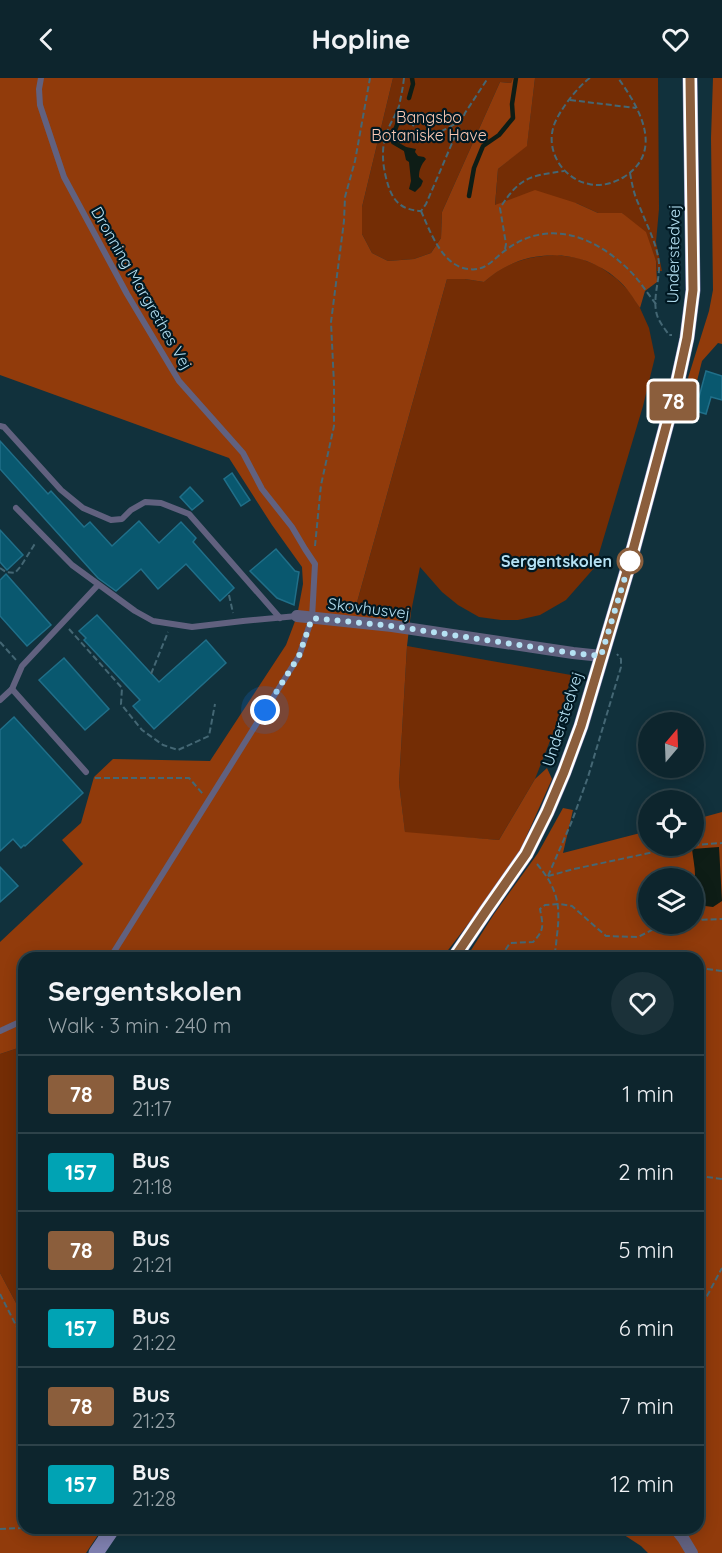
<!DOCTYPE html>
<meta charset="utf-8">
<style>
:root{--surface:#0d252d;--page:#1b3139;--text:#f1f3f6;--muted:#9aa5aa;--line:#2d4249}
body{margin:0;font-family:Quicksand,sans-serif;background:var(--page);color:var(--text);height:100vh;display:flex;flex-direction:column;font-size:22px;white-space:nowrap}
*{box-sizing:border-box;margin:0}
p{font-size:20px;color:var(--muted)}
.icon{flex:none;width:33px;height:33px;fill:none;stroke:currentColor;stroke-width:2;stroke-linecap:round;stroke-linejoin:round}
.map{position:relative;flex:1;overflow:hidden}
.sheet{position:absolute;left:18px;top:874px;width:686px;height:582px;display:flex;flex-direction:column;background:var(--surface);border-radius:18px;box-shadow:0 3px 15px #0003,0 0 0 2px var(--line)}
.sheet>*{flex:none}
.badge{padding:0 12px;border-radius:4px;font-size:21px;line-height:39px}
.needle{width:39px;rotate:19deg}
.buttons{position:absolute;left:638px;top:634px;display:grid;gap:12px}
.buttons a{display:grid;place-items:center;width:66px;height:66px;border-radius:50%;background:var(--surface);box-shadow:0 3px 15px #0003,0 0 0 2px var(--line);font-size:30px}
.you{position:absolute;width:30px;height:30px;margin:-15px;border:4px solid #fff;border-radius:50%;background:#1a73e8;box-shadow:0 0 0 9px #1a73e833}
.map>.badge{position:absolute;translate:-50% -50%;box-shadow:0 0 0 3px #fff}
.round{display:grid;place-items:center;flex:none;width:63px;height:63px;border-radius:32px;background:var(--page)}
.overview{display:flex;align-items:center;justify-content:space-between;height:102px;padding:0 30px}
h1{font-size:28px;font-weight:800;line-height:45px}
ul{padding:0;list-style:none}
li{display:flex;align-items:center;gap:18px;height:78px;padding:0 30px;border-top:2px solid var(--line)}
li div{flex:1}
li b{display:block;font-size:22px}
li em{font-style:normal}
li .badge{min-width:66px;font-weight:700;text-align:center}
header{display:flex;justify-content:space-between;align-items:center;height:78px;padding:0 30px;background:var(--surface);font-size:27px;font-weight:800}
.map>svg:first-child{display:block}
</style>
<header><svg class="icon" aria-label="back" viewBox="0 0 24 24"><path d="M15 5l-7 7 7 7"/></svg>Hopline<svg class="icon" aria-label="heart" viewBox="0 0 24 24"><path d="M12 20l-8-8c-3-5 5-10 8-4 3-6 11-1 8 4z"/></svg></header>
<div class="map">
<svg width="722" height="1475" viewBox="0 0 722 1475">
<rect width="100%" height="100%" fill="#11313c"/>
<g fill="#742d05">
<polygon points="393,0 513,0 511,5 500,4 442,134 441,160 431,175 414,181 388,183 372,175 362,156 362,129"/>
<polygon points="535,0 658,0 659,131 656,164 662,193 657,193 656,183 622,135 598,135 576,125 495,128 498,91 527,67"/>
<path d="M557 177 579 180 599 188 617 201 629 213 640 230 649 250 655 279 643 328 595 489 566 522 540 537 518 542H501L479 539 458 527 442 514 420 489 411 534 378 539 354 535 447 201H465L484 204C506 184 528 178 557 177Z"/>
<polygon points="407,568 571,597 565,625 535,701 499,762 405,755 399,705"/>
<polygon points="24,968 24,1240 0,1195 0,976"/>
</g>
<g fill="#913b0b" fill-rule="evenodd">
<path d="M0 0H393L362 129V156L372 175 388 183 414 181 431 175 441 160 442 134 500 4 511 5 513 0H535L527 68 498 91 495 127 535 112 576 125 598 135H622L646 154 656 183 657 204 645 213 640 230C633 220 627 209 617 201 579 168 521 170 484 204L465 201H447L354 535 378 539 411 534 407 568 399 705 405 754 499 762 535 701 547 690 552 701 519 775 485 824 442 880H24V968L0 976V864L83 786 62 762 81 745 94 699 113 681 210 683 286 567 297 538 303 506 302 489 272 447 229 380 0 297Z"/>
<polygon points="713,0 722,0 722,266 718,265 702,283 695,311 688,300 709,233 713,212 711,60"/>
<path d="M563 730 573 732 563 775 648 753V768H693V742L722 734V1475H648L641 1468 615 1451 698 1450V880H466L494 836 538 775ZM648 801H693V846H648Z"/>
<polygon points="0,1195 24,1240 24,1450 102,1451 86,1475 0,1475"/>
</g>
<g fill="#0e1d16">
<path d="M406 69 416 71 415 74 418 78 424 79 426 81C421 87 419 92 419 99L423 103 421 108 415 114 409 111 411 103 409 84 406 82 404 73Z"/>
<path d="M719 769 722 823 713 829 697 827C693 814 694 810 695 797 695 789 693 780 692 771Z"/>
</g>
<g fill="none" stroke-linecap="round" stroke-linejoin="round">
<g stroke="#0e1d16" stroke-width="4.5">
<polyline points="409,20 413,6 412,0"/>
<polyline points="400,39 392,60 393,64 405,71"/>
<polyline points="469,118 474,90 483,68 499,57 513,40 512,26 516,0"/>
</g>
</g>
<g fill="#09586f" stroke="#206f89" stroke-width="1.5">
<polygon points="706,293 722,298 722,322 711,319 706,336 689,331 693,317 699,319"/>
<polygon points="0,363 48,416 51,413 84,449 90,444 112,468 139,443 159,465 181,444 196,460 193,464 234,510 220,523 186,486 158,511 141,491 116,513 98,500 0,391"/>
<polygon points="232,395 250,422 241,428 224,401"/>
<polygon points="190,409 203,423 192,432 180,419"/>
<polygon points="0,452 23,477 7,492 0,484"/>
<polygon points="276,471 295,493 299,494 294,527 277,520 250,493"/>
<polygon points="6,496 51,547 27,568 0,538 0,502"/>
<polygon points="97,537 159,604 206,562 226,585 154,651 133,628 140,622 84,562 86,560 79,553"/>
<polygon points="64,580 109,631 85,652 39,602"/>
<polygon points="14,639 83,715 25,768 24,767 21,770 13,761 0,773 0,652"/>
<polygon points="0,789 18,808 0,824"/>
</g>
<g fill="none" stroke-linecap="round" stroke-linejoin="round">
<g stroke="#446774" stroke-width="2" stroke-dasharray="6 3" stroke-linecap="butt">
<path d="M404 0C403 9 401 19 399 28 396 37 390 45 387 54 380 72 383 92 389 110 395 126 404 132 421 133L426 126 465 35 488 0"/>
<path d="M590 0C578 8 559 33 554 47 545 73 563 101 589 106 602 109 613 105 624 99 665 73 639 29 618 0"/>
<polyline points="570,22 636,30"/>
<path d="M398 30C425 62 426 63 462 42"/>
<path d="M630 95C632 106 634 117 639 127 646 146 657 165 659 185 660 202 652 221 657 237 659 244 665 251 669 257H672"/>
<path d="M421 133C430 153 442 188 468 191 486 194 494 180 507 171 550 140 596 159 630 193 640 203 647 215 656 226"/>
<path d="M505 171 506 166 500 130C520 99 529 98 564 93"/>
<polyline points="315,468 321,407 334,348 334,306 331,244 344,143 345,119 355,83 370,0"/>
<polyline points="0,490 6,494 15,495 21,488 36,464"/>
<polyline points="229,517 233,535"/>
<polyline points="69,551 122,610 121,626 142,652 163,667 178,672 209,658 215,626"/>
<polyline points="0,564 16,582"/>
<polyline points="151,596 168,554"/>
<polyline points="95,700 189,700 203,716"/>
<polyline points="693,767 722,765"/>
<path d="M537 786C557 810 561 826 557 857 556 865 556 873 553 880"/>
<polyline points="548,798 572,743 588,699 621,589 621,581 617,576"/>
<polyline points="548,798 574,791 682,768"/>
<polyline points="693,840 698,842 722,841"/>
<path d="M506 880 504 874 510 865 533 864C545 852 543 847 540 831L545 827 559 826 572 828 606 858 638 859 654 851 657 846"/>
<polyline points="698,890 722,893"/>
<polyline points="698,1098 722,1101"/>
<polyline points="0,1216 24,1263"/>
<polyline points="698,1220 707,1218 722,1190"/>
<polyline points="0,1451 21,1450 24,1448"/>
</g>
<g stroke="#61617f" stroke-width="6">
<polyline points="41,0 39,11 40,27 64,99 127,216 179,303 243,375 262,411 292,449 305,471 315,486 312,540 299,578 110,880"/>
<polyline points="0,348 4,349 61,412 83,430 111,442 122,441 131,432 145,424 161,425 189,436 280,540"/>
<polyline points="16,430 72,487 135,533 153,543 192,549 243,543 297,538"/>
<polyline points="12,611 86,694"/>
<polyline points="0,622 12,611 22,588 98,507"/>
<polyline points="0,953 24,942"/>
</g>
<g stroke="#61617f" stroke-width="12">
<polyline points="297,538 392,548 573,575 601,578"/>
<polyline points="675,1450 683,1460 692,1475"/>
</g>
<g stroke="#7e7fae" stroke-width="15">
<polyline points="454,880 486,833 526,776 547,734 564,694 581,648 630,483 675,315 687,260 693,212 690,0"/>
<polyline points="96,1475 113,1450"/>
</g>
</g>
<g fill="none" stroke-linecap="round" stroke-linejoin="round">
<defs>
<polyline id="line" points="454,880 486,833 526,776 547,734 564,694 581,648 630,483 675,315 687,260 693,212 690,0"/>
</defs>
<use href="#line" stroke="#fff" stroke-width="14"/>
<use href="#line" stroke="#8b5e3c" stroke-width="9"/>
<polyline stroke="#b5e1f3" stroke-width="6" stroke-dasharray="0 10.8" points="265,632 299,578 312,540 392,548 573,575 601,578 630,483"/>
</g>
<circle fill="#fff" stroke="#8b5e3c" stroke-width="3" cx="630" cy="483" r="12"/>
<g text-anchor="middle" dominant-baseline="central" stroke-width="4.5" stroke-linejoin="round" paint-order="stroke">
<g font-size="16" fill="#fac8b4" stroke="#001822">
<text x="429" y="39">Bangsbo<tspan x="429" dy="18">Botaniske Have</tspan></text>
</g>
<g font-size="16" fill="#b5e1f3" stroke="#001822">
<text transform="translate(673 176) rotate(-89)">Understedvej</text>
<text transform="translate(142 210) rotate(60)">Dronning Margrethes Vej</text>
<text transform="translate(369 530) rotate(7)">Skovhusvej</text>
<text transform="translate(562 641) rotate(-72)">Understedvej</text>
</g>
<g font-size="16" font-weight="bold" fill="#b5e1f3" stroke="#001822" text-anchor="end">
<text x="612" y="483">Sergentskolen</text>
</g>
</g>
</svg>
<div class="buttons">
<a><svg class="needle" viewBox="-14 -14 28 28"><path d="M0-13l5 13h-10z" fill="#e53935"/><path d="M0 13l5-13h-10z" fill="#9aa5aa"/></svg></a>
<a><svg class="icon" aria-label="locate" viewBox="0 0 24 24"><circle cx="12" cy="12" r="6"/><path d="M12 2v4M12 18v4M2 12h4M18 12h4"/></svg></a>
<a><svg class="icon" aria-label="layers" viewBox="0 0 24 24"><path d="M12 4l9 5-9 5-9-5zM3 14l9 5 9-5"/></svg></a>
</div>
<div class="you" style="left:265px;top:632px"></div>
<b class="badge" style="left:673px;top:323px;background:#8b5e3c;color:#fff">78</b>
<section class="sheet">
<div class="overview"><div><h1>Sergentskolen</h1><p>Walk · 3 min · 240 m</p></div><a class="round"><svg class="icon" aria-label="heart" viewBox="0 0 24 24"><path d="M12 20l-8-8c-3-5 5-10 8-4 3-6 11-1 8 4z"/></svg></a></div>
<ul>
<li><span class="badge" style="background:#8b5e3c;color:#fff">78</span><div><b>Bus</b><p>21:17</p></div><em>1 min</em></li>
<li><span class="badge" style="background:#00a3b4;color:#fff">157</span><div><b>Bus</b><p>21:18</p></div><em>2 min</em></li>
<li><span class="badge" style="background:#8b5e3c;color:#fff">78</span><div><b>Bus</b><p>21:21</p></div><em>5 min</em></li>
<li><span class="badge" style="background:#00a3b4;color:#fff">157</span><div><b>Bus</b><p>21:22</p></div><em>6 min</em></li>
<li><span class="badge" style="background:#8b5e3c;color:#fff">78</span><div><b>Bus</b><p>21:23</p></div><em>7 min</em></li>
<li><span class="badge" style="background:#00a3b4;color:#fff">157</span><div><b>Bus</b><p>21:28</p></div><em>12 min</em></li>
</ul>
</section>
</div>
